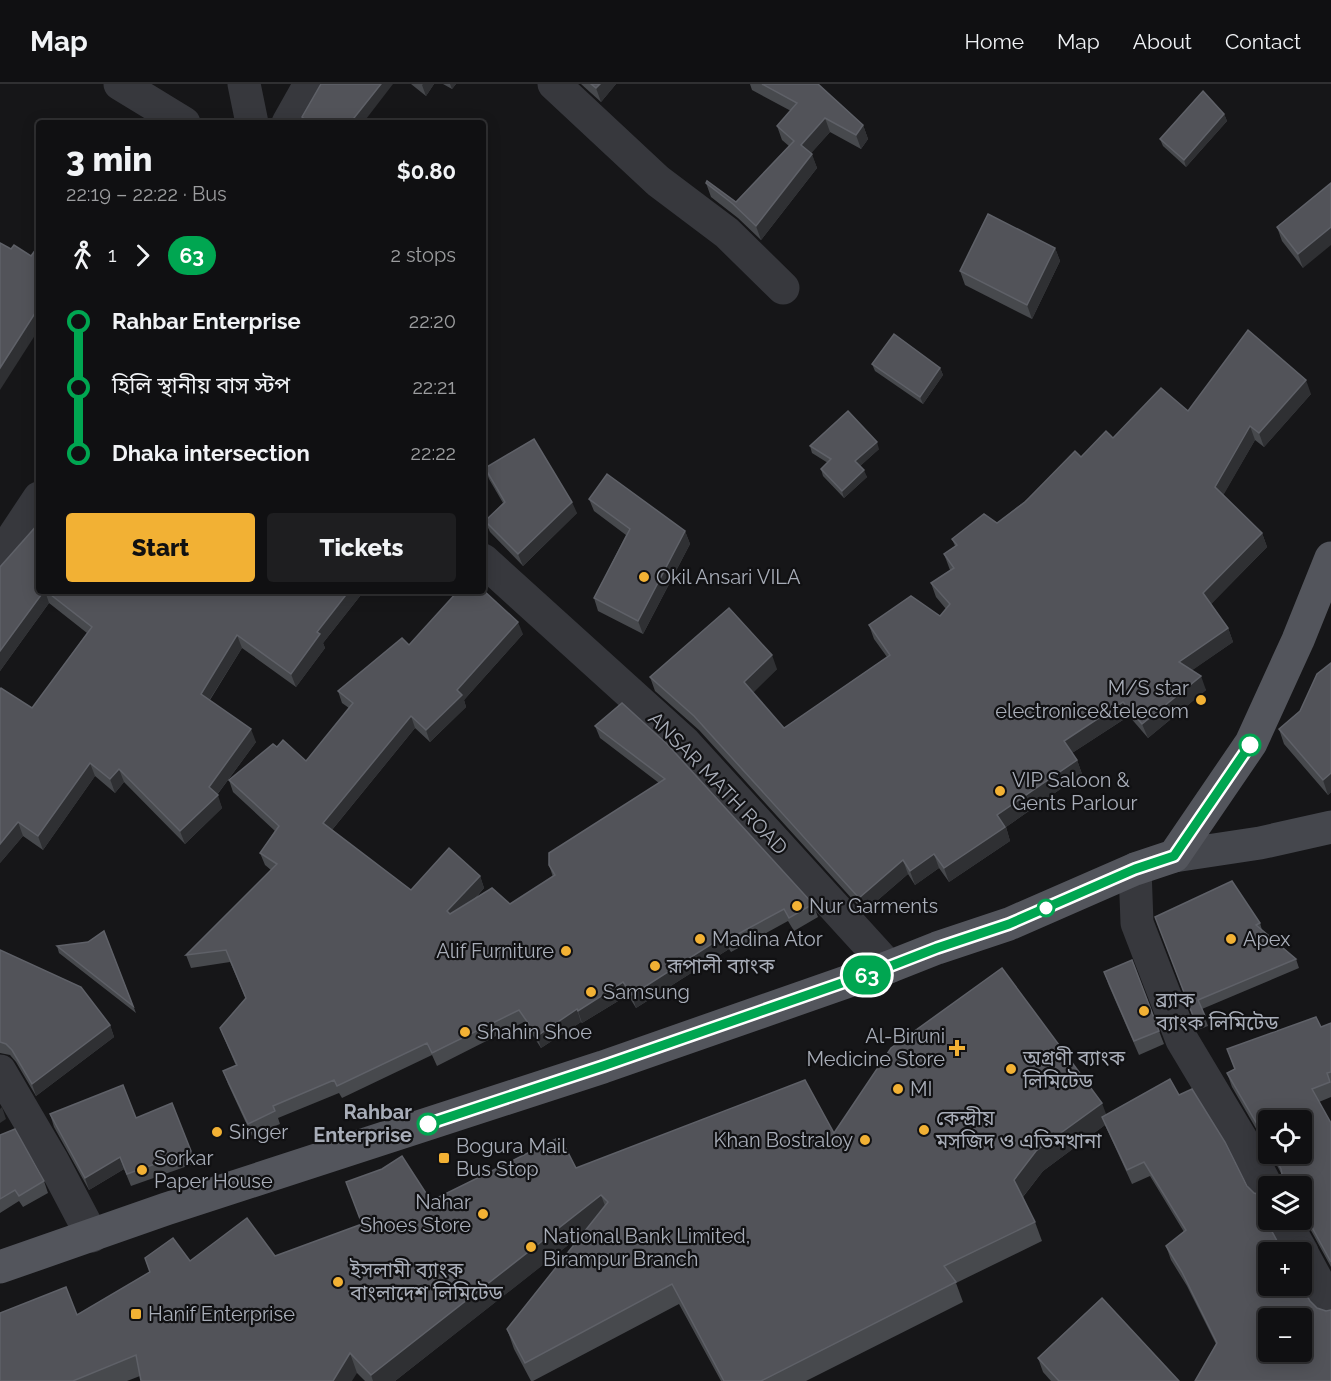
<!DOCTYPE html>
<meta charset="utf-8">
<style>
:root{--surface:#101012;--page:#1e1e20;--text:#f1f3f6;--muted:#9c9d9f;--line:#303032;--accent:#f2b134}
body{margin:0;font-family:Raleway,"Noto Sans Bengali",sans-serif;background:var(--page);color:var(--text);height:100vh;display:flex;flex-direction:column;font-size:22px;white-space:nowrap}
*{box-sizing:border-box;margin:0}
p{font-size:20px;color:var(--muted)}
.icon{flex:none;width:33px;height:33px;fill:none;stroke:currentColor;stroke-width:2;stroke-linecap:round;stroke-linejoin:round}
.map{position:relative;flex:1;overflow:hidden}
.panel{position:absolute;left:36px;top:36px;width:450px;height:474px;display:flex;flex-direction:column;background:var(--surface);border-radius:6px;box-shadow:0 3px 15px #0003,0 0 0 2px var(--line)}
.panel>*{flex:none}
.badge{padding:0 12px;border-radius:20px;font-size:21px;line-height:39px}
.buttons{position:absolute;left:1258px;top:1026px;display:grid;gap:12px}
.buttons a{display:grid;place-items:center;width:54px;height:54px;border-radius:6px;background:var(--surface);box-shadow:0 3px 15px #0003,0 0 0 2px var(--line);font-size:30px}
.map>.badge{position:absolute;translate:-50% -50%;box-shadow:0 0 0 3px #fff}
.legs{display:flex;align-items:center;gap:9px;height:66px;padding:0 30px;font-size:20px}
.legs p{margin-inline-start:auto}
.overview{display:flex;align-items:center;justify-content:space-between;height:102px;padding:0 30px}
h1{font-size:33px;font-weight:800;line-height:45px}
.action{display:flex;gap:12px;margin-top:auto;padding:12px 30px}
.action a{flex:1;height:69px;border-radius:6px;background:var(--accent);color:#111;font-size:24px;font-weight:800;line-height:69px;text-align:center}
.action a+a{background:var(--page);color:var(--text)}
ul{padding:0 30px;list-style:none}
li{display:flex;align-items:center;gap:21px;height:66px;font-size:22px}
li i{display:grid;place-items:center;width:9px;height:100%;margin:0 8px;background:currentColor}
li i::after{content:'';width:15px;height:15px;margin:-8px;border:4px solid;border-radius:50%;background:var(--surface)}
li p{margin-inline-start:auto}
li:first-child i{background:linear-gradient(#0000 50%,currentColor 0)}
li:last-child i{background:linear-gradient(currentColor 50%,#0000 0)}
header{display:flex;align-items:center;gap:36px;box-sizing:border-box;height:84px;padding:0 30px;background:var(--surface);border-bottom:2px solid var(--line)}
header strong{font-size:28px}
nav{display:flex;gap:33px;margin-inline-start:auto;font-size:21px}
.map>svg:first-child{display:block}
</style>
<header>
<strong>Map</strong>
<nav><a>Home</a><a>Map</a><a>About</a><a>Contact</a></nav>
</header>
<div class="map">
<svg width="1331" height="1297" viewBox="0 0 1331 1297">
<rect width="100%" height="100%" fill="#161618"/>
<g fill="none" stroke-linecap="round" stroke-linejoin="round">
<g stroke="#37383d" stroke-width="33">
<polyline points="120,0 184,39"/>
<polyline points="244,0 252,39"/>
<polyline points="554,0 658,97 727,149 783,204"/>
<polyline points="288,39 310,0"/>
<polyline points="0,473 39,414"/>
<polyline points="483,476 685,659 889,883"/>
<polyline points="1135,785 1137,839 1182,956 1246,1063 1269,1107"/>
<polyline points="0,987 52,1076 92,1152"/>
<polyline points="1284,1136 1302,1168"/>
<polyline points="1302,1169 1331,1222"/>
</g>
<polyline stroke="#45474d" stroke-width="33" points="1174,772 1260,759 1331,743"/>
<polyline stroke="#53555c" stroke-width="33" points="0,1183 166,1125 603,983 889,883 937,864 1009,840 1135,785 1174,772 1251,659 1298,556 1331,474"/>
</g>
<g fill="#47494d">
<polygon points="411,0 434,0 426,12"/>
<polygon points="443,0 456,0 452,5"/>
<polygon points="581,0 616,0 601,18"/>
<polygon points="750,0 818,0 863,41 868,55 861,65 830,48 811,69 817,84 761,156 738,134 711,113 706,99 736,118 789,62 782,56 777,42 791,27 752,6"/>
<polygon points="1224,30 1227,37 1186,83 1163,62 1160,55"/>
<polygon points="302,33 363,39 304,39"/>
<polygon points="1331,99 1303,184 1282,157 1277,143"/>
<polygon points="1055,164 1060,177 1032,235 965,201 960,187"/>
<polygon points="872,280 940,284 943,291 923,320 875,287"/>
<polygon points="1311,310 1264,363 1255,356 1223,411 1262,449 1267,463 1211,520 1228,544 1233,558 1192,586 1206,606 1148,654 1129,632 1072,669 1077,676 1082,690 1006,743 1010,757 949,798 939,784 915,801 908,790 864,828 699,646 655,607 650,593 777,585 753,608 784,644 887,573 874,555 869,541 940,532 946,525 936,513 931,499 950,486 944,470 955,462 952,455 997,439 1081,373 1113,354 1188,327"/>
<polygon points="810,362 879,365 860,382 867,393 844,414 823,392 821,385 828,379 812,369"/>
<polygon points="485,384 577,429 523,482 490,448 485,437 503,419 489,395"/>
<polygon points="589,415 685,447 690,460 643,550 598,527 594,514 626,451 594,427"/>
<polygon points="0,483 39,507 364,507 323,559 325,564 296,603 242,564 210,616 256,658 217,711 222,724 185,760 124,698 115,709 95,692 43,766 23,752 0,779 32,624 87,549 49,519 0,587"/>
<polygon points="523,550 464,616 466,623 430,658 415,644 332,746 411,806 480,792 484,804 474,816 510,820 553,793 549,781 659,699 600,654 595,642 622,619 813,820 818,833 794,847 788,837 731,868 729,865 636,924 628,911 582,939 581,938 541,964 524,938 437,982 432,971 342,1014 339,1009 278,1034 280,1040 252,1052 228,1000 223,987 236,982 220,944 246,915 230,878 191,884 186,871 271,786 265,781 260,769 275,747 233,708 229,696 277,663 306,677 349,624 342,619 338,607 409,561"/>
<polygon points="1331,579 1331,708 1328,711 1284,660 1279,645 1300,627"/>
<polygon points="1155,833 1260,839 1262,846 1296,875 1299,884 1202,925 1208,942 1198,946"/>
<polygon points="104,847 136,929 59,869 57,862 88,858"/>
<polygon points="0,866 110,941 114,953 36,1012 16,978 10,971 0,969"/>
<polygon points="1132,876 1164,960 1139,971 1109,902 1104,888"/>
<polygon points="1331,939 1331,1013 1319,1018 1331,1039 1331,1183 1302,1130 1302,1102 1283,1095 1282,1091 1271,1070 1302,1070 1269,1036 1269,1067 1232,1003 1227,989 1235,986 1227,965 1321,943"/>
<polygon points="1179,1011 1247,1102 1269,1126 1216,1260 1187,1202 1171,1176 1166,1162 1184,1148 1150,1092 1132,1100 1105,1041 1043,1087 1023,1113 1035,1138 1042,1157 956,1199 963,1218 806,1297 721,1297 679,1220 533,1297 531,1297 514,1265 507,1245 582,1150 395,1297 365,1297 357,1289 140,1292 127,1297 0,1297 77,1231 190,1177 275,1172 362,1140 346,1098 431,1117 576,1084 834,1049 1106,1031"/>
<polygon points="50,1030 136,1034 191,1067 196,1079 131,1102 124,1085 89,1106 54,1043"/>
<polygon points="0,1051 44,1097 48,1109 23,1123 19,1117 0,1129"/>
<polygon points="1038,1274 1179,1297 1051,1297 1043,1288"/>
</g>
<g fill="#2f3033">
<polygon points="381,0 393,0 363,39 350,39"/>
<polygon points="423,0 434,0 426,12 422,1"/>
<polygon points="450,0 456,0 452,5"/>
<polygon points="600,0 616,0 601,18 596,4"/>
<polygon points="1224,30 1227,37 1186,83 1184,76"/>
<polygon points="825,34 830,48 806,75 801,61"/>
<polygon points="863,41 868,55 861,65 856,51"/>
<polygon points="812,70 817,84 761,156 756,142"/>
<polygon points="1331,143 1331,161 1303,184 1298,170"/>
<polygon points="1055,164 1060,177 1032,235 1027,221"/>
<polygon points="39,223 39,245 0,306 0,284"/>
<polygon points="940,284 943,291 923,320 920,313"/>
<polygon points="1306,296 1311,310 1264,363 1259,349"/>
<polygon points="1250,342 1255,356 1220,417 1215,403"/>
<polygon points="877,358 879,365 858,384 855,377"/>
<polygon points="864,386 867,393 844,414 842,407"/>
<polygon points="572,418 577,429 523,482 518,470"/>
<polygon points="685,447 690,460 643,550 638,537"/>
<polygon points="1262,449 1267,463 1208,523 1203,509"/>
<polygon points="44,507 45,507 49,519 0,587 0,567"/>
<polygon points="349,507 364,507 323,559 325,564 296,603 291,590 317,548"/>
<polygon points="518,538 523,550 464,616 466,623 430,658 426,646 457,606"/>
<polygon points="1228,544 1233,558 1184,592 1179,578"/>
<polygon points="237,551 242,564 205,623 201,610"/>
<polygon points="772,571 777,585 750,612 744,598"/>
<polygon points="1201,592 1206,606 1148,654 1142,640"/>
<polygon points="1123,618 1129,632 1069,671 1064,657"/>
<polygon points="411,632 415,644 327,752 323,739"/>
<polygon points="251,645 256,658 216,712 218,711 222,724 185,760 180,747 209,703"/>
<polygon points="1077,676 1082,690 1006,743 1010,757 949,798 944,784 997,731"/>
<polygon points="90,679 95,692 43,766 38,752"/>
<polygon points="119,685 124,698 115,709 110,695"/>
<polygon points="1331,689 1331,708 1328,711 1323,696"/>
<polygon points="18,738 23,752 0,779 0,760"/>
<polygon points="934,770 939,784 915,801 910,787"/>
<polygon points="903,776 908,790 864,828 859,814"/>
<polygon points="480,792 484,804 452,839 447,827"/>
<polygon points="724,852 729,865 636,924 632,911"/>
<polygon points="623,898 628,911 582,939 578,927"/>
<polygon points="577,925 581,938 541,964 537,952"/>
<polygon points="110,941 114,953 36,1012 32,1000"/>
<polygon points="1102,1019 1109,1038 1102,1033 1105,1041 1043,1087 1021,1115 1014,1096 1036,1067"/>
<polygon points="2,1023 6,1035 0,1039 0,1025"/>
<polygon points="120,1073 124,1085 89,1106 85,1094"/>
<polygon points="601,1111 608,1130 395,1297 373,1297 371,1291"/>
<polygon points="1264,1112 1269,1126 1265,1135 1268,1145 1260,1121"/>
<polygon points="350,1269 357,1289 352,1297 333,1297"/>
</g>
<g fill="#525359" stroke="#5f6168" stroke-width="1.5" fill-rule="evenodd">
<polygon points="321,0 381,0 350,39 310,39 302,33"/>
<polygon points="591,0 600,0 596,4"/>
<polygon points="762,0 818,0 863,41 856,51 825,34 801,61 812,70 756,142 733,120 706,99 707,97 736,118 794,57 777,42 797,19"/>
<polygon points="1203,7 1224,30 1184,76 1160,55"/>
<polygon points="1331,99 1331,143 1298,170 1277,143"/>
<polygon points="988,130 1055,164 1027,221 960,187"/>
<polygon points="0,159 11,165 14,161 31,172 39,161 39,223 0,284"/>
<polygon points="1248,246 1306,296 1259,349 1250,342 1215,403 1262,449 1203,509 1228,544 1179,578 1201,592 1142,640 1123,618 1064,657 1077,676 997,731 1005,743 944,784 934,770 910,787 903,776 859,814 694,632 650,593 729,524 772,571 744,598 784,644 890,571 869,541 911,512 940,532 950,520 931,499 954,484 944,470 957,461 952,455 984,430 997,439 1025,418 1075,367 1081,373 1106,347 1113,354 1161,304 1188,327"/>
<polygon points="894,250 940,284 920,313 872,280"/>
<polygon points="848,327 877,358 855,377 864,386 842,407 821,385 831,375 810,362"/>
<polygon points="534,355 572,418 518,470 485,437 505,418 485,384"/>
<polygon points="607,390 685,447 638,537 594,514 630,445 589,415"/>
<polygon points="39,439 39,507 44,507 0,567 0,483"/>
<polygon points="483,506 518,538 457,606 462,611 426,646 411,632 323,739 411,806 449,764 480,792 447,827 450,830 492,804 510,820 555,791 549,781 549,769 665,695 595,642 622,619 667,660 813,820 789,834 784,825 727,856 724,852 632,911 623,898 578,927 577,925 537,952 519,926 432,969 427,959 337,1002 334,996 273,1022 275,1027 248,1040 223,987 237,981 220,944 246,914 226,866 186,871 277,780 260,769 279,742 229,696 273,660 277,663 283,656 306,677 353,619 338,607 402,554 409,561 458,507"/>
<polygon points="46,507 349,507 317,548 320,550 291,590 237,551 201,610 251,645 209,703 218,711 180,747 119,685 110,695 90,679 38,752 18,738 0,760 0,606 1,604 32,624 92,543"/>
<polygon points="1331,579 1331,689 1323,696 1279,645 1300,627 1317,590"/>
<polygon points="1232,797 1260,839 1256,841 1296,875 1198,916 1205,932 1195,937 1155,833"/>
<polygon points="104,847 133,922 57,862 88,858"/>
<polygon points="0,866 81,903 110,941 32,1000 12,966 6,960 0,958"/>
<polygon points="1132,876 1159,947 1134,957 1104,888"/>
<polygon points="1002,884 1102,1019 1036,1067 1014,1096 1035,1138 944,1182 956,1198 761,1297 724,1297 672,1200 525,1279 507,1245 608,1118 601,1111 371,1291 350,1269 333,1297 141,1297 136,1271 73,1297 0,1297 0,1229 66,1203 77,1231 150,1188 145,1174 173,1154 190,1177 247,1134 275,1172 362,1140 346,1098 382,1085 402,1072 431,1117 560,1053 576,1084 805,996 834,1049 891,964"/>
<polygon points="1316,933 1321,943 1331,939 1331,988 1327,989 1330,998 1312,1005 1331,1039 1331,1178 1302,1125 1302,1102 1280,1102 1283,1095 1281,1085 1273,1070 1302,1070 1302,1036 1269,1036 1269,1062 1257,1040 1227,989 1235,985 1227,965"/>
<path d="M1170 995 1179 1011 1192 1005 1225 1058 1247 1102 1254 1109 1264 1112 1260 1121 1263 1131 1283 1168H1269V1202H1301L1310 1217 1317 1224 1326 1227 1331 1226V1297H1195L1217 1259 1182 1188 1166 1162 1186 1146 1144 1078 1127 1086 1102 1033ZM1269 1234H1302V1268H1269Z"/>
<polygon points="123,1001 136,1034 172,1019 191,1067 127,1090 120,1073 85,1094 50,1030"/>
<polygon points="15,1045 44,1097 19,1112 15,1106 0,1115 0,1051"/>
<polygon points="1102,1214 1179,1297 1059,1297 1038,1274"/>
</g>
<g fill="none" stroke-linecap="round" stroke-linejoin="round">
<defs>
<polyline id="line-1" points="428,1040 603,982 888,883 937,864 1009,840 1135,785 1174,772 1250,661"/>
</defs>
<use href="#line-1" stroke="#fff" stroke-width="14"/>
<use href="#line-1" stroke="#00a651" stroke-width="9"/>
</g>
<g fill="#f2b134" stroke="#111113" stroke-width="2">
<circle cx="644" cy="493" r="6"/>
<circle cx="1201" cy="616" r="6"/>
<circle cx="1000" cy="707" r="6"/>
<circle cx="797" cy="822" r="6"/>
<circle cx="700" cy="855" r="6"/>
<circle cx="1231" cy="855" r="6"/>
<circle cx="566" cy="867" r="6"/>
<circle cx="655" cy="882" r="6"/>
<circle cx="591" cy="908" r="6"/>
<circle cx="1144" cy="927" r="6"/>
<circle cx="465" cy="948" r="6"/>
<path d="M954 955h6v6h6v6h-6v6h-6v-6h-6v-6h6z"/>
<circle cx="1011" cy="985" r="6"/>
<circle cx="898" cy="1005" r="6"/>
<circle cx="924" cy="1046" r="6"/>
<circle cx="217" cy="1048" r="6"/>
<circle cx="865" cy="1056" r="6"/>
<rect x="438" y="1068" width="12" height="12" rx="3"/>
<circle cx="142" cy="1086" r="6"/>
<circle cx="483" cy="1130" r="6"/>
<circle cx="531" cy="1163" r="6"/>
<circle cx="338" cy="1198" r="6"/>
<rect x="130" y="1224" width="12" height="12" rx="3"/>
</g>
<g fill="#fff" stroke="#00a651" stroke-width="3">
<circle cx="1250" cy="661" r="10"/>
<circle cx="1046" cy="824" r="8"/>
<circle cx="428" cy="1040" r="10"/>
</g>
<g text-anchor="middle" dominant-baseline="central" stroke-width="4.5" stroke-linejoin="round" paint-order="stroke">
<g font-size="20" fill="#a8adb8" stroke="#111113" text-anchor="start">
<text x="656" y="493">Okil Ansari VILA</text>
<text x="1189" y="604" text-anchor="end">M/S star<tspan x="1189" dy="23">electronice&amp;telecom</tspan></text>
<text x="1012" y="696">VIP Saloon &amp;<tspan x="1012" dy="23">Gents Parlour</tspan></text>
<text x="809" y="822">Nur Garments</text>
<text x="712" y="855">Madina Ator</text>
<text x="1243" y="855">Apex</text>
<text x="554" y="867" text-anchor="end">Alif Furniture</text>
<text x="667" y="882">রূপালী ব্যাংক</text>
<text x="603" y="908">Samsung</text>
<text x="1156" y="916">ব্র্যাক<tspan x="1156" dy="23">ব্যাংক লিমিটেড</tspan></text>
<text x="477" y="948">Shahin Shoe</text>
<text x="945" y="952" text-anchor="end">Al-Biruni<tspan x="945" dy="23">Medicine Store</tspan></text>
<text x="1023" y="974">অগ্রণী ব্যাংক<tspan x="1023" dy="23">লিমিটেড</tspan></text>
<text x="910" y="1005">MI</text>
<text x="936" y="1034">কেন্দ্রীয়<tspan x="936" dy="23">মসজিদ ও এতিমখানা</tspan></text>
<text x="229" y="1048">Singer</text>
<text x="853" y="1056" text-anchor="end">Khan Bostraloy</text>
<text x="456" y="1062">Bogura Mail<tspan x="456" dy="23">Bus Stop</tspan></text>
<text x="154" y="1074">Sorkar<tspan x="154" dy="23">Paper House</tspan></text>
<text x="471" y="1118" text-anchor="end">Nahar<tspan x="471" dy="23">Shoes Store</tspan></text>
<text x="543" y="1152">National Bank Limited,<tspan x="543" dy="23">Birampur Branch</tspan></text>
<text x="350" y="1186">ইসলামী ব্যাংক<tspan x="350" dy="23">বাংলাদেশ লিমিটেড</tspan></text>
<text x="148" y="1230">Hanif Enterprise</text>
</g>
<g font-size="20" fill="#a8adb8" stroke="#111113">
<text transform="translate(718 699) rotate(46)">ANSAR MATH ROAD</text>
</g>
<g font-size="20" font-weight="bold" fill="#a8adb8" stroke="#111113" text-anchor="end">
<text x="412" y="1028">Rahbar<tspan x="412" dy="23">Enterprise</tspan></text>
</g>
</g>
</svg>
<div class="buttons">
<a><svg class="icon" aria-label="locate" viewBox="0 0 24 24"><circle cx="12" cy="12" r="6"/><path d="M12 2v4M12 18v4M2 12h4M18 12h4"/></svg></a>
<a><svg class="icon" aria-label="layers" viewBox="0 0 24 24"><path d="M12 4l9 5-9 5-9-5zM3 14l9 5 9-5"/></svg></a>
<a>+</a>
<a>−</a>
</div>
<b class="badge" style="left:867px;top:891px;background:#00a651;color:#fff">63</b>
<section class="panel">
<div class="overview"><div><h1>3 min</h1><p>22:19 – 22:22 · Bus</p></div><b>$0.80</b></div>
<div class="legs"><svg class="icon" aria-label="walk" viewBox="0 0 24 24"><circle cx="13" cy="4" r="2"/><path d="M13 8l-2 6 4 7M11 14l-3 7M7 12l3-4h3l4 4"/></svg>1<svg class="icon" aria-label="forward" viewBox="0 0 24 24"><path d="M9 5l7 7-7 7"/></svg><b class="badge" style="background:#00a651;color:#fff">63</b><p>2 stops</p></div>
<ul>
<li><i style="color:#00a651"></i><b>Rahbar Enterprise</b><p>22:20</p></li>
<li><i style="color:#00a651"></i><span>হিলি স্থানীয় বাস স্টপ</span><p>22:21</p></li>
<li><i style="color:#00a651"></i><b>Dhaka intersection</b><p>22:22</p></li>
</ul>
<div class="action"><a>Start</a><a>Tickets</a></div>
</section>
</div>
